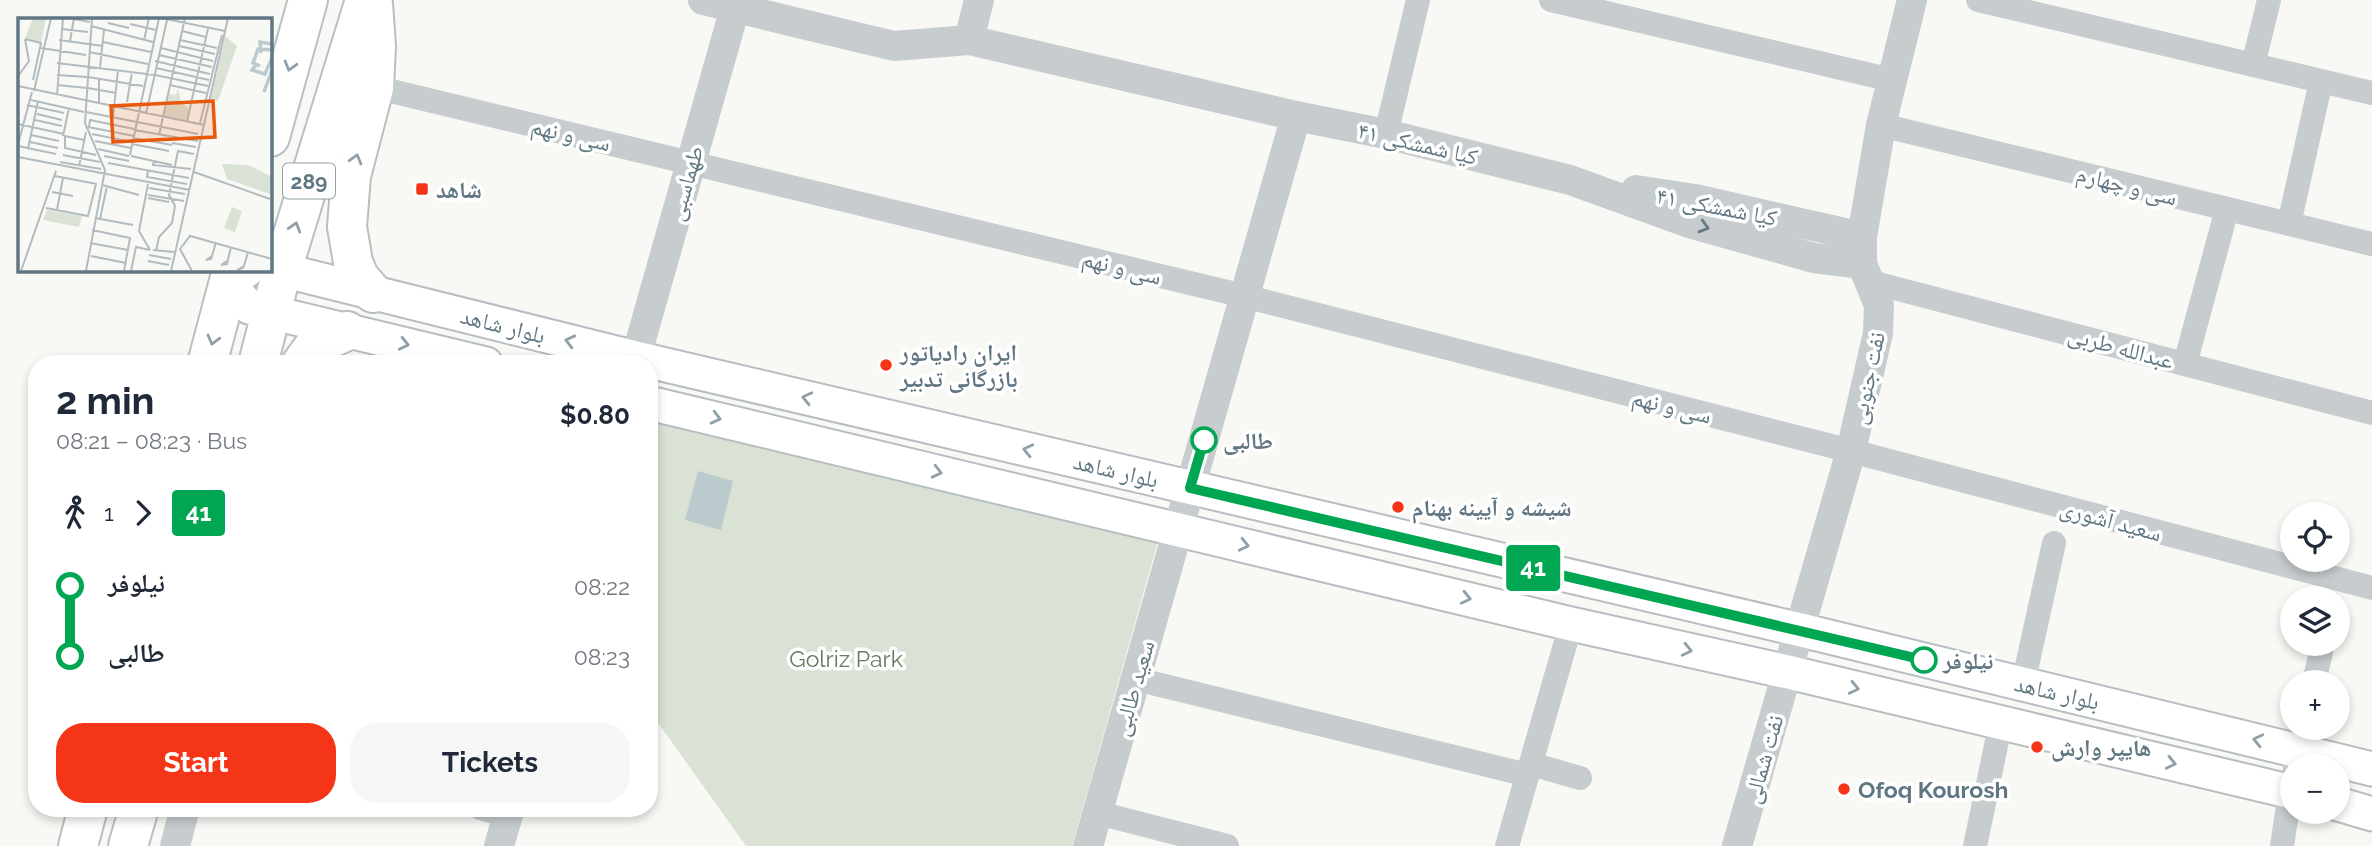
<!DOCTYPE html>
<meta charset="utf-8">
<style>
:root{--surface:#fff;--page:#f6f6f7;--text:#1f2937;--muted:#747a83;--accent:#f53518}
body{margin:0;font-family:Raleway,"Noto Naskh Arabic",sans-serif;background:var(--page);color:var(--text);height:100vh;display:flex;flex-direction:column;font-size:26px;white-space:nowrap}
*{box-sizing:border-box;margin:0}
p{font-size:23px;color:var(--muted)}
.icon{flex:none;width:38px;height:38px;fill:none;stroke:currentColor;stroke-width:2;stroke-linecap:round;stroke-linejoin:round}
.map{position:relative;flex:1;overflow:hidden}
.details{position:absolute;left:28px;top:355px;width:630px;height:462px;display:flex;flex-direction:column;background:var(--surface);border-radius:28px;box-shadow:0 4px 10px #0003}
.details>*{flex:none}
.badge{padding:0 14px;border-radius:5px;font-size:24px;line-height:46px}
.controls{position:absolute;left:2280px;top:502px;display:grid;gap:14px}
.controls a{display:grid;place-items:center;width:70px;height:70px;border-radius:50%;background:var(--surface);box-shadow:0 4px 10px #0003;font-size:35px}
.map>.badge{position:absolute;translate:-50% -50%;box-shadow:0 0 0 4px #fff}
.legs{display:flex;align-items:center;gap:10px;height:77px;padding:0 28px;font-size:23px}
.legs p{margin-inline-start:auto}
.overview{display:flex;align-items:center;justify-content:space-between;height:119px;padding:0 28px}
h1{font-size:38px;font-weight:700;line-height:52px}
.button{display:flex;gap:14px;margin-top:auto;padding:14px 28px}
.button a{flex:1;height:80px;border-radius:28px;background:var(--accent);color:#fff;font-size:28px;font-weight:700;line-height:80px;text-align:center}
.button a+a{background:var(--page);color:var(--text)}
ul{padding:0 28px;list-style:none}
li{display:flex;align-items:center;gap:24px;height:70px;font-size:26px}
li i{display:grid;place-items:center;width:10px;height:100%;margin:0 9px;background:currentColor}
li i::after{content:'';width:18px;height:18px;margin:-9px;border:5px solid;border-radius:50%;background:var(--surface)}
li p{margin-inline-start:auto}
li:first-child i{background:linear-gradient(#0000 50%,currentColor 0)}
li:last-child i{background:linear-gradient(currentColor 50%,#0000 0)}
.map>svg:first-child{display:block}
</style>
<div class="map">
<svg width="2372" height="846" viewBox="0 0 2372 846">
<rect width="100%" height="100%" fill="#f8f8f5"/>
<polygon fill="#dae1d5" points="649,419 1158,541 1072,846 746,846 654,717 649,715"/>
<polygon fill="#bbcbcd" points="698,471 733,481 721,530 685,520"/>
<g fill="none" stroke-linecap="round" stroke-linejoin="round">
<defs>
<g id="secondary">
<polyline points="270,267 636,358 1801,630 2372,769"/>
<polyline points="247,270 228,283 249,307 486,364"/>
<polyline points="649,403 1571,624 1788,672 2292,792"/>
<polyline points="2338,804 2372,814"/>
</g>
<g id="primary">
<polyline points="270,137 308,0"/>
<polyline points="373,293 359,277 353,262 347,227 351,176 374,88 376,46 373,4"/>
<polyline points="207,364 232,270"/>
<polyline points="258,364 282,270 365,0"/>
<polyline points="301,364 314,346 347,331"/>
<polyline points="78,846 88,808"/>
<polyline points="128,846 139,808"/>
</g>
</defs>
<use href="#secondary" stroke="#b7bec2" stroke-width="37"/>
<use href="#primary" stroke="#babfc2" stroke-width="42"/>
<g stroke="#c7cccf" stroke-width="24">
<polyline points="1551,0 1892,80"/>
<polyline points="1978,0 2372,93"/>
<polyline points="2253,65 2269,0"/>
<polyline points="391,91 1244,296 1851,451 2372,588"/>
<polyline points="1881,125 2372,244"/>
<polyline points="1386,134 1418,0"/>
<polyline points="2289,224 2321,81"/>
<polyline points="1871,282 2372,413"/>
<polyline points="2185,364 2227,209"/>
<polyline points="1136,679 1528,775"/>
<polyline points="2314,682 2323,644"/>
<polyline points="2023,684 2054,543"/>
<polyline points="1531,764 1580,778"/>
<polyline points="2295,766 2303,728"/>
<polyline points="480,808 508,816"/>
<polyline points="1098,813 1227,846"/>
<polyline points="1507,846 1571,624"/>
<polyline points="1975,846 2001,722"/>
<polyline points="2282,846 2292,778"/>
</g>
<g stroke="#c7cccf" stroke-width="30">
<polyline points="703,0 894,46 969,40 1296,116 1386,134 1570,180 1689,223 1814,258 1862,264"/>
<polyline points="969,40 979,0"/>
<polyline points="1636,190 1695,199 1862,237"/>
<polyline points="634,364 735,8"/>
<polyline points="175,846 185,808"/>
<polyline points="499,846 510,808"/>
<polyline points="1088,846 1296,116"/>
<polyline points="1737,846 1851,451 1878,333 1879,305 1862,264 1862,237 1881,125 1912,0"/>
</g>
<use href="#secondary" stroke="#fff" stroke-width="33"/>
<use href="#primary" stroke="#fff" stroke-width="38"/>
</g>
<defs><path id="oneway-chevron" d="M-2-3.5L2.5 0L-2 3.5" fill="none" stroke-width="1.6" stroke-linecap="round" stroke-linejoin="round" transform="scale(1.75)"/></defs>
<g stroke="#90a0a8">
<use href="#oneway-chevron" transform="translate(290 66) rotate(106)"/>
<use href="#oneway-chevron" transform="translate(356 159) rotate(-74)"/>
<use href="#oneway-chevron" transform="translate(295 227) rotate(-73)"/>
<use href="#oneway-chevron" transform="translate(213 340) rotate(105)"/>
<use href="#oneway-chevron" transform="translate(570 341) rotate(-166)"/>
<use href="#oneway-chevron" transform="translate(404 344) rotate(13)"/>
<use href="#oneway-chevron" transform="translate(807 398) rotate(-167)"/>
<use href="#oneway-chevron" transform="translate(716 418) rotate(14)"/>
<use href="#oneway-chevron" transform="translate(1028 450) rotate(-167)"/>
<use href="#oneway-chevron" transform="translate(937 472) rotate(14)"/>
<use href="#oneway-chevron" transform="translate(1244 545) rotate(13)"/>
<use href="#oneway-chevron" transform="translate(1466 598) rotate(13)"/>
<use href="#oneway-chevron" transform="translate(1687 650) rotate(13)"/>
<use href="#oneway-chevron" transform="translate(1854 688) rotate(13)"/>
<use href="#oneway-chevron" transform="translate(2258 740) rotate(-167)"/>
<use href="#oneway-chevron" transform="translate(2171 763) rotate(13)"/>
</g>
<use stroke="#657b87" href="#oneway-chevron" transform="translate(1704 227) rotate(16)"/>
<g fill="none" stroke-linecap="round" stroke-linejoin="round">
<defs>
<polyline id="line-1" points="1204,440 1190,488 1924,660"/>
</defs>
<use href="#line-1" stroke="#fff" stroke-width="16"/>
<use href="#line-1" stroke="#00a651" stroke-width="10"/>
</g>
<g fill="#f53518" stroke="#fff" stroke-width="2.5">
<rect x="415" y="182" width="14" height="14" rx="3.5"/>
<circle cx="886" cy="365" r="7"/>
<circle cx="1398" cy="507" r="7"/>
<circle cx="2037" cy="747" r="7"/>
<circle cx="1844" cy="789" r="7"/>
</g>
<g fill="#fff" stroke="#00a651" stroke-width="3.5">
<circle cx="1204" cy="440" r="12"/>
<circle cx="1924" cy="660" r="12"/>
</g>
<g text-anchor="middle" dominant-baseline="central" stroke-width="7" stroke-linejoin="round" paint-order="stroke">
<rect fill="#fff" stroke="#90a0a8" stroke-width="2" x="283" y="163.5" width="52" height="35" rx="5"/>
<g font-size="21" font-weight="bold" fill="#607783">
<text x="309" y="181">289</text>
</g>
<g font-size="23" fill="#607783" stroke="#fff">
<text transform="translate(571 134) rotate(13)">سی و نهم</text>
<text transform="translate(1418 143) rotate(13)">۴۱ کیا شمشکی</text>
<text transform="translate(685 183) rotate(-74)">طهماسبی</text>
<text transform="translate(2127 185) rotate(14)">سی و چهارم</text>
<text transform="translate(1717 206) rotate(11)">کیا شمشکی ۴۱</text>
<text transform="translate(1122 267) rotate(14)">سی و نهم</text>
<text transform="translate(503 325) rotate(14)">بلوار شاهد</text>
<text transform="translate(2121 347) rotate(15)">عبدالله طربی</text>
<text transform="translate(1867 378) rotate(-78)">نفت جنوبی</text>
<text transform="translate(1672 406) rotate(14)">سی و نهم</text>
<text transform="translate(1116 470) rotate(13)">بلوار شاهد</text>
<text transform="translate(2111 520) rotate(15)">سعید آشوری</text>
<text transform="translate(1133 688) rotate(-74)">سعید طالبی</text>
<text transform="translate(2057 692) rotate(13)">بلوار شاهد</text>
<text transform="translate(1763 759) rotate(-74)">نفت شمالی</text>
</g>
<g font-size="23" font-weight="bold" fill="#607783" stroke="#fff" text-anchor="start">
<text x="436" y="189">شاهد</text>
<text x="900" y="352">ایران رادیاتور<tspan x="900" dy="26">بازرگانی تدبیر</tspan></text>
<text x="1412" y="507">شیشه و آیینه بهنام</text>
<text x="2051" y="747">هایپر وارش</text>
<text x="1858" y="789">Ofoq Kourosh</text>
</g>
<g font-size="23" font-weight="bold" fill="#607783" stroke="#fff" text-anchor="start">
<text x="1223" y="440">طالبی</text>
<text x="1943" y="660">نیلوفر</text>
</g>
<g font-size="23" fill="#677a60" stroke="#fff">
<text x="846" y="658">Golriz Park</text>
</g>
</g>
<g transform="translate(18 18)">
<rect width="254" height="254" fill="#f8f8f5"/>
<path d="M15 0H28L23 24 7 20ZM207 18 219 28 200 83 193 81ZM160 70 163 84 171 91 168 102 146 98 151 76 158 77ZM204 146 230 147 254 159 252 176 209 161ZM214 189 224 193 217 214 206 210ZM29 192 64 198 61 209 25 202Z" fill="#dae1d5"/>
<path fill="none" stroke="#bbcbcd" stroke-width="3.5" d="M243 35 242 24 254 26M238 47 234 52 247 56 254 40M242 48 235 45 240 31 254 32M246 74 254 52"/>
<path fill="none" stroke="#b2bcc0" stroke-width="2" d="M50 0 72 4M143 0 207 13M90 5 111 10M112 6 138 12M73 8 135 24M43 11 70 14M164 13 188 19M7 21 23 25 15 62M41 22 85 28M126 22 131 0M162 22 199 30M52 23 56 0M85 24 133 34M161 28 197 36M23 30 68 37M143 30 195 43M71 34 130 46M141 37 194 49M137 43 192 56M39 45 137 57 190 68M82 49 86 12M138 50 191 62M39 57 69 59M0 58 11 43 7 21M70 59 125 68M39 67 69 70M152 67 188 75M0 68 186 107M70 70 98 75M16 73 33 0M39 77 45 0M13 82 66 94M81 84V61M109 84 114 54M9 87 46 95M68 94 180 116M19 96 44 102M128 96 149 2M95 99 100 52M17 102 44 108M169 103 190 11M182 105 204 17M0 106 46 116M70 109 116 118M71 109 72 102 116 111M116 112 180 123M74 116 114 124M13 117 41 123M141 117 167 0M45 118 51 90M115 120 154 127M66 122 47 118V130L78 137M77 123 113 130M12 124 40 130M154 125 178 129M0 126 14 74M114 126 151 133M0 128 38 136M10 131 20 83M80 131 111 138M45 137 82 144M112 137 141 0M86 138 111 143M113 138 154 147M0 139 172 172M136 143 135 147 173 151M42 144 83 151M90 145 171 160M61 148 68 114M130 153 129 159 169 166M176 154 252 181M37 158 79 166M130 166 121 213 132 232M84 167 121 177M131 170 167 176M34 174 55 178M130 177 166 183M130 180 151 184M28 190 70 198 78 166M39 192 45 160M77 200 115 207M82 201 89 168M74 212 112 220 106 253M72 225 110 232M135 232 156 234M138 233 141 219 154 205 157 188 151 177 160 133 176 136M131 237 153 241M73 238 108 245M194 238 188 242 193 241 194 238 198 224M130 243 151 247M209 243 203 247 209 246 213 229M226 248 219 252 225 250 226 248 230 234M3 253 38 153M68 253 87 152 67 105 74 0M113 253 118 229 132 232M153 253 210 0M174 253 162 231 172 218 254 241"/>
<path fill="#e8590c" fill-opacity="0.15" stroke="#e8590c" stroke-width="3.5" d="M195 83 197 119 95 124 93 88Z"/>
<rect width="254" height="254" fill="none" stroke="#607783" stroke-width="3.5"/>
</g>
</svg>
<div class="controls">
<a><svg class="icon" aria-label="locate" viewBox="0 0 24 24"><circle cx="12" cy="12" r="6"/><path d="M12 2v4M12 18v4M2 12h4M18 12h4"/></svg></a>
<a><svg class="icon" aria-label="layers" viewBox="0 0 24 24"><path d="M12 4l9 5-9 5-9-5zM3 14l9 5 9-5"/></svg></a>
<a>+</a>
<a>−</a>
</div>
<b class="badge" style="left:1533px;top:568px;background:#00a651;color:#fff">41</b>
<section class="details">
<div class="overview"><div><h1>2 min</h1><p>08:21 – 08:23 · Bus</p></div><b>$0.80</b></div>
<div class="legs"><svg class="icon" aria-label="walk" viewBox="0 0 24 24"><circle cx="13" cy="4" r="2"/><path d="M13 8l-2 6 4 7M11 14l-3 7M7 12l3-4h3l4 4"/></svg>1<svg class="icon" aria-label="forward" viewBox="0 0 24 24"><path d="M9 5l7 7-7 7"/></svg><b class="badge" style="background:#00a651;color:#fff">41</b></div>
<ul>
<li><i style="color:#00a651"></i><b>نیلوفر</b><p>08:22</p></li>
<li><i style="color:#00a651"></i><b>طالبی</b><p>08:23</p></li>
</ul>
<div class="button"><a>Start</a><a>Tickets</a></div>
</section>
</div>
